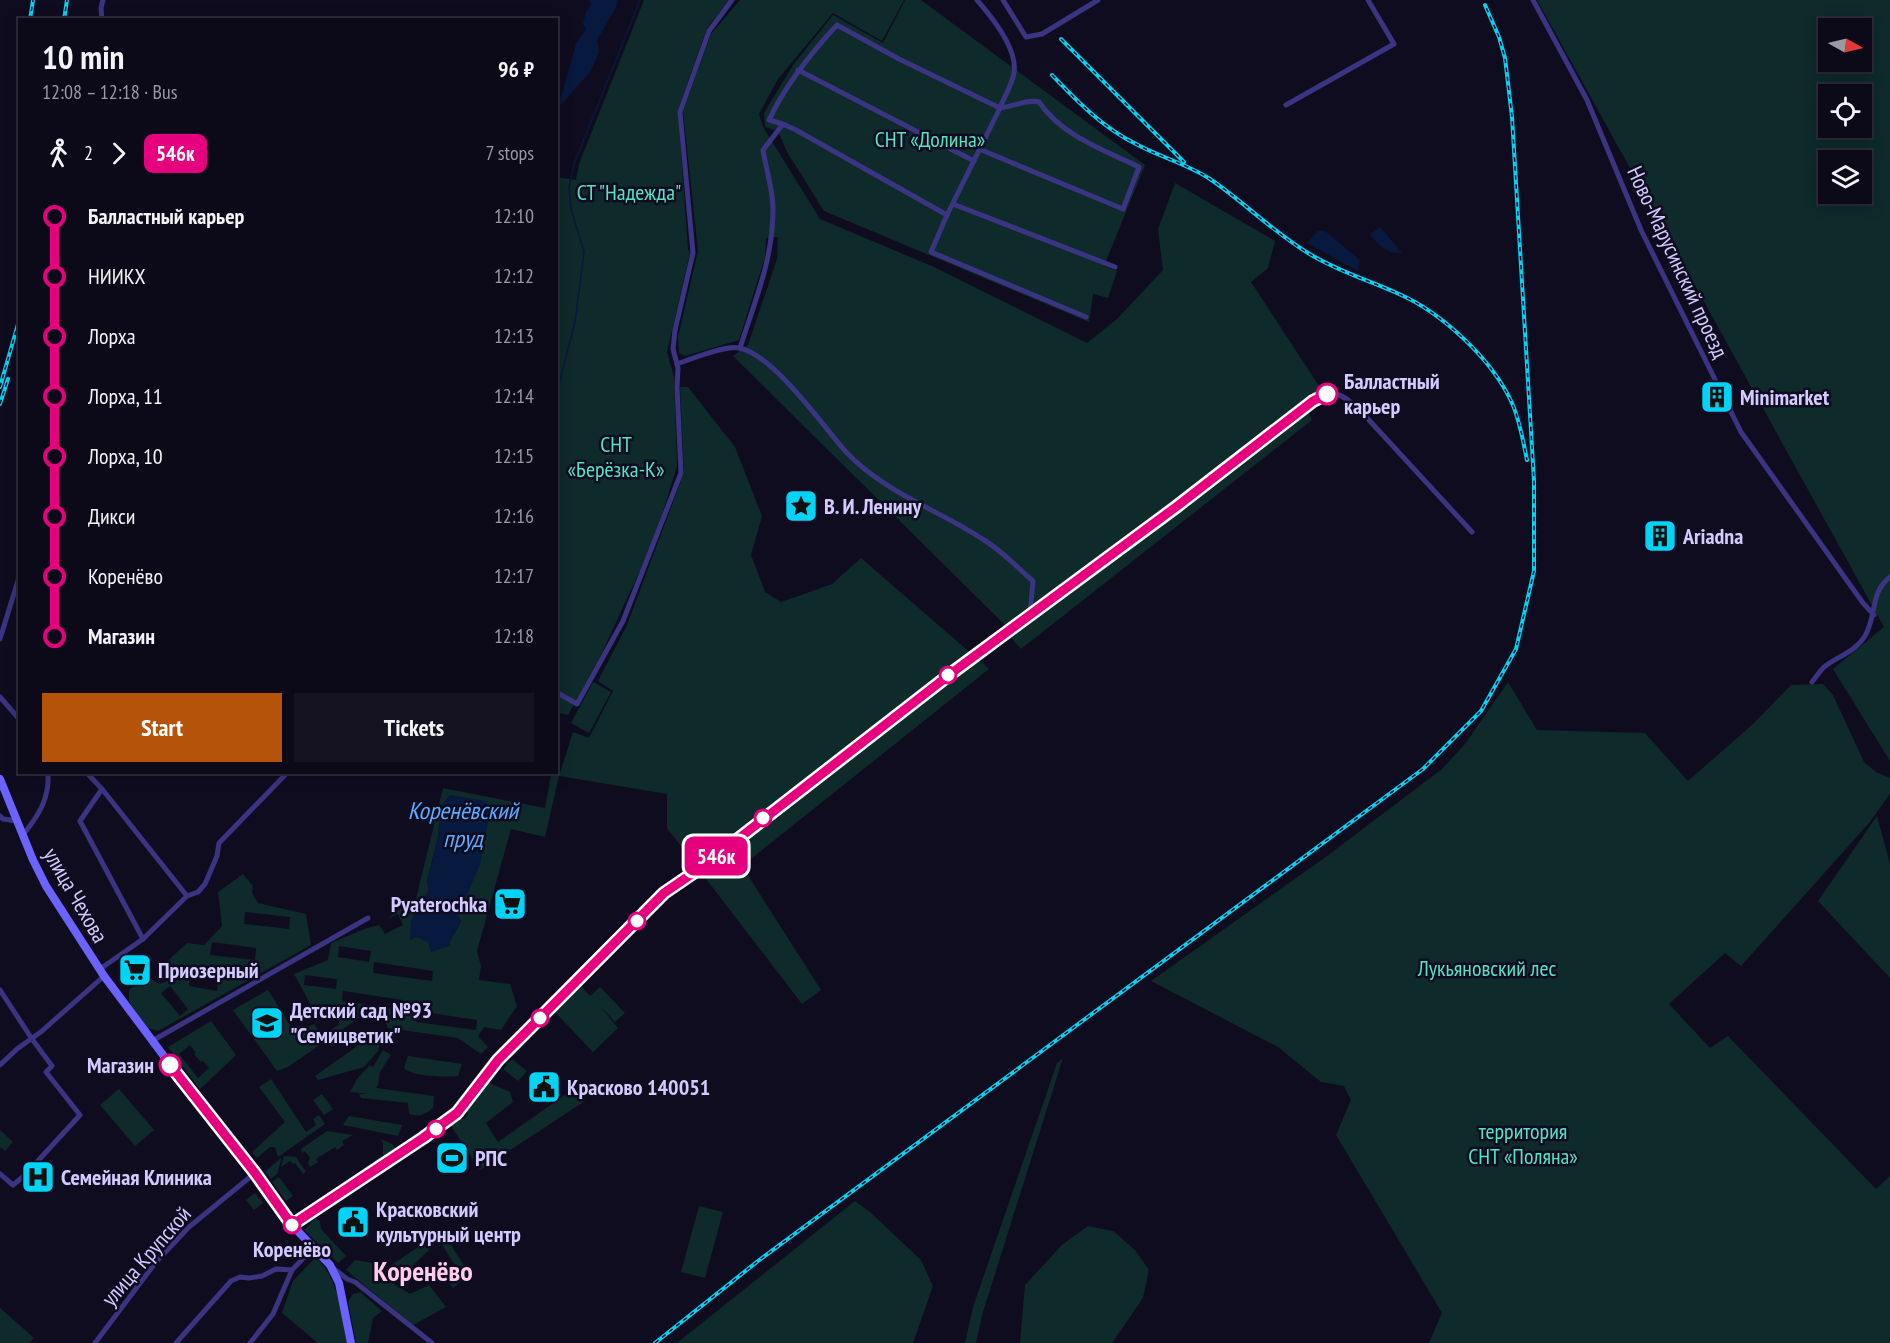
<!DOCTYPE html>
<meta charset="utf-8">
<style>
:root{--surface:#0c0918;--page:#151221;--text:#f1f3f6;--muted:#9a9aa2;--line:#2c2a37;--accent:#b45309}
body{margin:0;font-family:"PT Sans Narrow",sans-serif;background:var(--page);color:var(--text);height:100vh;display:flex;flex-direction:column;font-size:22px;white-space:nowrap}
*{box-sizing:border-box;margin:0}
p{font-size:20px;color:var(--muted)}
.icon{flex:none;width:33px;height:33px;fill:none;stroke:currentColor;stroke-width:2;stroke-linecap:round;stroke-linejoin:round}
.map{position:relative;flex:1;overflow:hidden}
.details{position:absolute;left:18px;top:18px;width:540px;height:756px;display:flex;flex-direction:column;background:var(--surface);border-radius:0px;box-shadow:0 3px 15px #0003,0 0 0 2px var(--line)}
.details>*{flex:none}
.badge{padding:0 12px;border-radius:9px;font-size:21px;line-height:39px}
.needle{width:39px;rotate:98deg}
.fabs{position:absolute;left:1818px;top:18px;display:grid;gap:12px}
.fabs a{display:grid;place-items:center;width:54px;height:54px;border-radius:0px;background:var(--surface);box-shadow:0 3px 15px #0003,0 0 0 2px var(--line);font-size:30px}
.map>.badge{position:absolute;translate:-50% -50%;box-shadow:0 0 0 3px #fff}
.legs{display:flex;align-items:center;gap:9px;height:66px;padding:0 24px;font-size:20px}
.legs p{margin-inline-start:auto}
.summary{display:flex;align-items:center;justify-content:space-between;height:102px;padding:0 24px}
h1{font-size:33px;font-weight:700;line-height:45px}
.cta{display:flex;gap:12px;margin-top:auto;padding:12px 24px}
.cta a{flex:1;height:69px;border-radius:0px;background:var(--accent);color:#fff;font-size:24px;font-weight:700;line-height:69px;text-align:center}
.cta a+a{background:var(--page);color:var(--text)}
ul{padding:0 24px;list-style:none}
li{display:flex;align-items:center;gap:21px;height:60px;font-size:22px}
li i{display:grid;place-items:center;width:9px;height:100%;margin:0 8px;background:currentColor}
li i::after{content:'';width:15px;height:15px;margin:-8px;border:4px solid;border-radius:50%;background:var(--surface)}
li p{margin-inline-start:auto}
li:first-child i{background:linear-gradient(#0000 50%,currentColor 0)}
li:last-child i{background:linear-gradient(currentColor 50%,#0000 0)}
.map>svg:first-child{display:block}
</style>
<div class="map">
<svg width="1890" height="1343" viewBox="0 0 1890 1343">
<rect width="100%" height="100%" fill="#100c20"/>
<g fill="#0e2a2a" fill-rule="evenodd">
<polygon points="644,0 729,0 707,28 678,110 688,249 690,253 667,352 674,377 677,466 661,518 641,568 601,655 568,715 556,712 556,177 576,180 579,164"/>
<polygon points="740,0 904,0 882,41 833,13 778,79 759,114 763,127 820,219 934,267 1087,343 1117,319 1163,270 1158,229 1175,183 1275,241 1268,268 1251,282 1323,392 1008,628 733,356 748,345 777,259 778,237 766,238 765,257 739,340 685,356 679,353 678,337 698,251 683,111 711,34"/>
<polygon points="905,0 921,0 1145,165 1104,266 1117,271 1108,298 1093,294 1089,322 824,211 787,152 778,131 765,127 764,113 793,65 833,15 883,43"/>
<path d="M1537 0H1890V761L1833 669 1884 627ZM1828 28H1862V62H1828ZM1828 94H1862V128H1828ZM1828 160H1862V194H1828Z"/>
<path d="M680 387H688L735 447 762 516 751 555 765 592 781 602 832 584 861 558 989 669 742 866 821 990 802 1004 667 828V794L559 776 545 837 511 829 477 951 481 966 479 980 510 984 517 1006 501 1030 484 1027 478 1036 488 1047 481 1054 458 1038 388 1028 382 1013H366L288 1067 277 1071 233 1010 268 990 295 1033 314 1024 322 1035 340 1024 331 1004 311 1005 294 974 328 960 331 943 364 929 379 925 385 934 403 925 398 914 387 919 400 909 413 911 443 788 545 808 551 775 559 776 573 732 589 738 613 691 598 681 627 625 684 473ZM441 805 458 916 461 921C457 931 451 936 449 946L428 942 417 937 411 921 429 890 427 881 438 837ZM339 946 371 951 369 962 338 957ZM374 962 433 971 432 981 373 973ZM305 975 337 979 336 989 304 985ZM343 991 403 1000 401 1010 342 1001ZM418 1011 477 1020 476 1030 416 1022Z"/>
<polygon points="1309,413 1312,420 1021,649 1011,638 1009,632"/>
<polygon points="593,682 611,692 589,733 571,723"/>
<polygon points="1508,682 1537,730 1645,733 1688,781 1753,724 1791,685 1823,684 1833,695 1864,762 1876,772 1890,778 1890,794 1869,823 1741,966 1725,953 1669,1004 1710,1048 1728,1036 1876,1189 1890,1176 1890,1343 1429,1343 1442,1313 1336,1135 1351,1100 1344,1086 1321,1082 1278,1047 1151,981 1327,856 1442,769 1465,744"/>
<polygon points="1877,816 1890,864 1890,978 1818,901"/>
<path d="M243 874 253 886 252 893 258 903 306 914 311 945 158 1031 144 1027 129 1001V990L145 975 159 984 170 980H178L175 973 160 968 187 943 204 945 222 926 218 892ZM245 912 290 917 289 929 244 924ZM212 942 256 948 255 960 210 955ZM190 975 218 980 217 991 189 986ZM170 986 188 1009 180 1016 161 993Z"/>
<polygon points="581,986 590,996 600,987 625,1013 615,1022 599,1005 618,1028 593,1052 555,1012"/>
<path d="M211 1021 236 1055 200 1089 168 1047ZM190 1045 196 1053 194 1054 201 1062 203 1061 209 1068 198 1078 179 1054Z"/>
<polygon points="377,1032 382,1037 378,1051 364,1067 318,1080 315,1076"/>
<path d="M383 1050 391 1055 380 1072 378 1085 376 1088 434 1096 433 1108C424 1115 419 1117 409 1114L408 1103 361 1098 359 1094H368L350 1092 357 1079 370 1065 373 1067Z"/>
<path d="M408 1056 462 1064 458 1076C444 1077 413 1077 404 1068Z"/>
<polygon points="1063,1058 983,1312 976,1343 965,1343 973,1307 1057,1063"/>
<polygon points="512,1059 527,1071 518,1081 503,1069"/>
<polygon points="271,1079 306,1132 316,1125 313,1119 319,1115 325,1124 278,1157 275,1147 270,1147 257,1158 252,1152 285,1122 259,1087"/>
<polygon points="488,1082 510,1092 513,1102 486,1123 498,1142 576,1087 585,1101 480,1170 451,1126 458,1119 463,1119 468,1115 466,1109"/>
<polygon points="119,1089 154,1130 135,1146 100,1105"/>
<polygon points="322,1094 333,1109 324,1115 313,1100"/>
<polygon points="349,1116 402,1125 398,1136 343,1125"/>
<polygon points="0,1130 13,1142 5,1151 0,1147"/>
<polygon points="327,1131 353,1135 342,1141 344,1145 337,1150 335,1147 316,1159 318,1162 310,1167 308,1163 310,1158 305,1151 302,1153 301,1149"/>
<polygon points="381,1139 392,1144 396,1150 328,1196 327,1194 383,1155 383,1144"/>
<polygon points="284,1156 296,1157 306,1172 303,1174 295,1163 293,1164 290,1161 281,1167"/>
<polygon points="282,1157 277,1174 271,1179 265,1172"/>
<polygon points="279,1177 293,1196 286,1201 272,1182"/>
<polygon points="255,1193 263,1203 254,1210 246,1200"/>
<polygon points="855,1201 870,1212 921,1260 933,1286 913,1343 677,1343"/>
<polygon points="699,1206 723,1212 705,1278 681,1272"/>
<polygon points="316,1218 320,1222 321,1229 346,1256 338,1263 304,1230"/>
<polygon points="1088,1226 1113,1231 1135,1250 1149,1270 1143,1298 1112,1343 1020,1343 1025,1285 1062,1245"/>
<polygon points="442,1231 470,1275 453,1288 448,1282 460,1273 439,1240 394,1284 410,1294 429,1285 446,1307 413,1325 346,1270 355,1260 390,1266"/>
<path d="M316 1257C339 1280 341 1312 347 1343H318L282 1313 293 1281Z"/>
<polygon points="360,1292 382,1311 373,1318 368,1343 356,1343 348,1302 353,1294"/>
<polygon points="0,1308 34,1338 29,1343 0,1343"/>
</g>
<g fill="#07193e">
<polygon points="589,0 618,0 616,7 597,40 599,52 591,71 558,108 576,44 586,29 583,24 586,11 591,5"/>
<path d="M1380 227 1402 253C1388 255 1377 244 1370 234Z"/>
<polygon points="1318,231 1325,231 1360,260 1358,271 1307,243"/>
<path d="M450 795 485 801 491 808 480 864 458 916 461 921C457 931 451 936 449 946L431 952 428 942 417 937 410 940 411 921 429 890 427 881 438 837 441 805Z"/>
</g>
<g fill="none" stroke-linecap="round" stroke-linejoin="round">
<polyline stroke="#07193e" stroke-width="1.5" points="556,396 575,322 584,252 571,209 569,187 574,164 640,0"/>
<g stroke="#3a3482" stroke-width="5">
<path d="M977 0C992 17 1018 49 1014 73 1012 85 1004 97 1000 108 1013 107 1026 99 1039 102 1062 136 1104 150 1139 167L1123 209 979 149"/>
<polyline points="1003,0 1026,37 1042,34 1098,0"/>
<polyline points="1533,0 1587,100 1641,230 1741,432 1863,603 1874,615"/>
<polyline points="102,20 101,8 103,0"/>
<polyline points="798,70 974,161"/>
<polyline points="1286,105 1394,44 1368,0"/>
<polyline points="953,204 1115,267"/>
<polyline points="947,215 931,252 1086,317"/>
<path d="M740 348C755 300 773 260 773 209 773 190 766 169 763 150L783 124 769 120C786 84 810 54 837 25L899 59 1000 108 947 215 796 130 783 124"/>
<path d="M677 364C691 359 726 345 739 348 773 354 823 426 846 452 885 493 939 510 984 540 1002 551 1018 568 1033 581L1030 614"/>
<polyline points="0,639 20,574"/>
<path d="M1812 682C1816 677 1820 671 1824 667 1838 656 1855 652 1865 636 1877 615 1870 592 1890 577"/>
<polyline points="556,692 577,704 623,621 681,473 677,387 678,368 673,349 675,330 693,253 680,112 709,31 732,0"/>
<polyline points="0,697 20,720"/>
<polyline points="86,772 102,789 187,896"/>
<polyline points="102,789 80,821 143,939"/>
<polyline points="0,816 3,819 17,821"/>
<path d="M23 835C38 816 50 799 48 772"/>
<polyline points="100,969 143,939 187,896 198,892 205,884 217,856 219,843 288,772"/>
<polyline points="0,990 32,1039 52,1066 46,1072 80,1115 25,1175 13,1185 0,1174"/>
<polyline points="152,1041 368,918"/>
<polyline points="0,1065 17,1049 42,1031 104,976"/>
<path d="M292 1225 423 1138 457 1113 498 1060 526 1032 664 893 702 867 953 672 1176 507 1313 401C1336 390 1338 392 1357 407L1472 532"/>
<polyline points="333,1268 347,1279 355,1282 432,1343"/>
<polyline points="95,1343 156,1262 189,1227 255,1173"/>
<polyline points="176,1343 231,1281 240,1277 249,1278 262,1276 276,1269 292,1270"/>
<polyline points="250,1343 273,1314 292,1270 313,1248"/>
</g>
<polyline stroke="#6c62ff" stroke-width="8" points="0,779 33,860 46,886 104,976 193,1095 255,1173 292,1225 330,1265 339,1283 351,1343"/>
<defs>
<g id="rail">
<polyline points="30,20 33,0"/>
<polyline points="64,20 67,0"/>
<polyline points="1061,39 1184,162"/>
<path d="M1052 75C1078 102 1102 127 1136 144 1160 157 1187 164 1210 179 1244 202 1273 232 1308 253 1337 271 1368 280 1399 294 1442 313 1492 359 1512 403 1520 421 1523 441 1527 460"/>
<polyline points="19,82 20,78"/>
<polyline points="0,387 20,317"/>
<polyline points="0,404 8,379"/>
<polyline points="655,1343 758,1261 1423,769 1481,711 1516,649 1534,571 1534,481 1512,117 1505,58 1499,37 1485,5"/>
</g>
</defs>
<use href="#rail" stroke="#00d4f6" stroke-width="4"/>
<use href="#rail" stroke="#100c20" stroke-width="1.5" stroke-dasharray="4.5" stroke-linecap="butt"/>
</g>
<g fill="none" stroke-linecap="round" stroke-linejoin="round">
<defs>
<polyline id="line-1" points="170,1065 255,1173 292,1225 423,1138 457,1113 498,1060 526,1032 664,893 702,867 953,672 1176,507 1313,401 1327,394"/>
</defs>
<use href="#line-1" stroke="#fff" stroke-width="14"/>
<use href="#line-1" stroke="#e6007e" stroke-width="9"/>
</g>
<defs>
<symbol id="building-square" viewBox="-11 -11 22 22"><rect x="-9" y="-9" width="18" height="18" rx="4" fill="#00d4f6" stroke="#100c20"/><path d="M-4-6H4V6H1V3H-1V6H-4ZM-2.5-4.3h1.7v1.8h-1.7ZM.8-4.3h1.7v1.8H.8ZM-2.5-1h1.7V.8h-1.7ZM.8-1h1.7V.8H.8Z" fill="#111"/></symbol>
<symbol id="sight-square" viewBox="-11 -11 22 22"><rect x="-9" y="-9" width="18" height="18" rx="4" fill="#00d4f6" stroke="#100c20"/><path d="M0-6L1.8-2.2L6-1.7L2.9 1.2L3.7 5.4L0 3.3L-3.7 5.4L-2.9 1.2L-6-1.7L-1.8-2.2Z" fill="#111"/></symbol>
<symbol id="supermarket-square" viewBox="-11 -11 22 22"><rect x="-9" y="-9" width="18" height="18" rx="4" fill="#00d4f6" stroke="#100c20"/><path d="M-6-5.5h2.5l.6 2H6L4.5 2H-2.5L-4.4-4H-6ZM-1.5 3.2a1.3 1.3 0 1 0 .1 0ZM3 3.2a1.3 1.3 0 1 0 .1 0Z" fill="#111"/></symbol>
<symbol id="school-square" viewBox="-11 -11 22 22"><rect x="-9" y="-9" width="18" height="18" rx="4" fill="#00d4f6" stroke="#100c20"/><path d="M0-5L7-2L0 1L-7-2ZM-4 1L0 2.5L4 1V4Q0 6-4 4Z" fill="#111"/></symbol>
<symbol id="civic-square" viewBox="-11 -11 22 22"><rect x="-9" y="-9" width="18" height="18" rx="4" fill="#00d4f6" stroke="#100c20"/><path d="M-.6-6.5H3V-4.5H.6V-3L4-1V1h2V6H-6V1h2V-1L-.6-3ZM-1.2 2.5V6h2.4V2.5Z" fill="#111"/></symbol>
<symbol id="stadium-square" viewBox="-11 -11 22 22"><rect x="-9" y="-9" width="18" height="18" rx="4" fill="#00d4f6" stroke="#100c20"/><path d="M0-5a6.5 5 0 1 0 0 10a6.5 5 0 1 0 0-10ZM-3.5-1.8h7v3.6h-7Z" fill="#111"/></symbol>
<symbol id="hospital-square" viewBox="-11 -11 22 22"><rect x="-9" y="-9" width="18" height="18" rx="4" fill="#00d4f6" stroke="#100c20"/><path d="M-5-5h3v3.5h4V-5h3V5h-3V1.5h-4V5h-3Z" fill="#111"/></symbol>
</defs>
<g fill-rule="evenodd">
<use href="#building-square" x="1698" y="378" width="38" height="38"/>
<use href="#sight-square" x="782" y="487" width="38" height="38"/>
<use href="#building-square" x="1641" y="517" width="38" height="38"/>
<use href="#supermarket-square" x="491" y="885" width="38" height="38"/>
<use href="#supermarket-square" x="116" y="951" width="38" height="38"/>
<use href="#school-square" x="248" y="1004" width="38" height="38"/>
<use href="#civic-square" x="525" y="1068" width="38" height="38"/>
<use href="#stadium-square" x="433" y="1139" width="38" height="38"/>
<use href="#hospital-square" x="19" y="1158" width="38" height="38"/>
<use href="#civic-square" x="334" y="1203" width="38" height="38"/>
</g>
<g fill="#fff" stroke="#e6007e" stroke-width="3">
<circle cx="1327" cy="394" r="10"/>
<circle cx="948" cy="675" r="8"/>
<circle cx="763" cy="818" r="8"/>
<circle cx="637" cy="921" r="8"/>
<circle cx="540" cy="1018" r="8"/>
<circle cx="170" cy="1065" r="10"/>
<circle cx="436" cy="1129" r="8"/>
<circle cx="292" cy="1225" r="8"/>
</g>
<g text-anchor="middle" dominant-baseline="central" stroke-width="5" stroke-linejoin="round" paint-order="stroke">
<g font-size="22" fill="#51e4c5" stroke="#100c20">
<text x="930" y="139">СНТ «Долина»</text>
<text x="629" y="192">СТ "Надежда"</text>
<text x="616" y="444">СНТ<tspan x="616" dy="25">«Берёзка-К»</tspan></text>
<text x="1487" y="968">Лукьяновский лес</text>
<text x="1523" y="1131">территория<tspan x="1523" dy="25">СНТ «Поляна»</tspan></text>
</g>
<g font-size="22" fill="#d3cbff" stroke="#100c20">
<text transform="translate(1678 262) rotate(65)">Ново-Марусинский проезд</text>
<text transform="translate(76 895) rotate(60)">улица Чехова</text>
<text transform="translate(146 1256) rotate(-49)">улица Крупской</text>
</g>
<g font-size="22" font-weight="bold" fill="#d3cbff" stroke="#100c20" text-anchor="start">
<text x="1344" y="381">Балластный<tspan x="1344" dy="25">карьер</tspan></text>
<text x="154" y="1065" text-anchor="end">Магазин</text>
<text x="292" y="1249" text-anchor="middle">Коренёво</text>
</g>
<g font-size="22" font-weight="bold" fill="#d3cbff" stroke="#100c20" text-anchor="start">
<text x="1740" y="397">Minimarket</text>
<text x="824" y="506">В. И. Ленину</text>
<text x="1683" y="536">Ariadna</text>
<text x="487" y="904" text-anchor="end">Pyaterochka</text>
<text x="158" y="970">Приозерный</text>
<text x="290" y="1010">Детский сад №93<tspan x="290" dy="25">"Семицветик"</tspan></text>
<text x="567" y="1087">Красково 140051</text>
<text x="475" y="1158">РПС</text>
<text x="61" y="1177">Семейная Клиника</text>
<text x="376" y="1209">Красковский<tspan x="376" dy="25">культурный центр</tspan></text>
</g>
<g font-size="24" font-style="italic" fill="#59acff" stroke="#100c20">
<text x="463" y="810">Коренёвский<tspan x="463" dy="28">пруд</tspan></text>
</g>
<g font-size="28" font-weight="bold" fill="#ffcdeb" stroke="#100c20">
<text x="423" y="1270">Коренёво</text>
</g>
</g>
</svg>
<div class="fabs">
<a><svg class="needle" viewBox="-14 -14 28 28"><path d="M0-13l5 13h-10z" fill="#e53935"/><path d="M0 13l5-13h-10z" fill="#9a9aa2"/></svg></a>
<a><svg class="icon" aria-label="locate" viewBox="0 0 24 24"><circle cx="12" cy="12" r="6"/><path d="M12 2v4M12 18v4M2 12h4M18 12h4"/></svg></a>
<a><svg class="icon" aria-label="layers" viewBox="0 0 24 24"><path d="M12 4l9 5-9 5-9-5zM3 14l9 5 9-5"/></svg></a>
</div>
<b class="badge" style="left:716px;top:856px;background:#e6007e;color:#fff">546к</b>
<section class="details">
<div class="summary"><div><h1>10 min</h1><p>12:08 – 12:18 · Bus</p></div><b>96 ₽</b></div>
<div class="legs"><svg class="icon" aria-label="walk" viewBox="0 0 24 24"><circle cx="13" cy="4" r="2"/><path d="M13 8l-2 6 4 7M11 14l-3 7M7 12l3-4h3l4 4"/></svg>2<svg class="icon" aria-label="forward" viewBox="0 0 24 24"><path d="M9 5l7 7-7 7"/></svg><b class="badge" style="background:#e6007e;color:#fff">546к</b><p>7 stops</p></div>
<ul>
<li><i style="color:#e6007e"></i><b>Балластный карьер</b><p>12:10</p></li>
<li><i style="color:#e6007e"></i><span>НИИКХ</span><p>12:12</p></li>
<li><i style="color:#e6007e"></i><span>Лорха</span><p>12:13</p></li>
<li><i style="color:#e6007e"></i><span>Лорха, 11</span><p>12:14</p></li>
<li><i style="color:#e6007e"></i><span>Лорха, 10</span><p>12:15</p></li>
<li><i style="color:#e6007e"></i><span>Дикси</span><p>12:16</p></li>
<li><i style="color:#e6007e"></i><span>Коренёво</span><p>12:17</p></li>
<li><i style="color:#e6007e"></i><b>Магазин</b><p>12:18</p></li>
</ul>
<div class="cta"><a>Start</a><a>Tickets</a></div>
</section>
</div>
